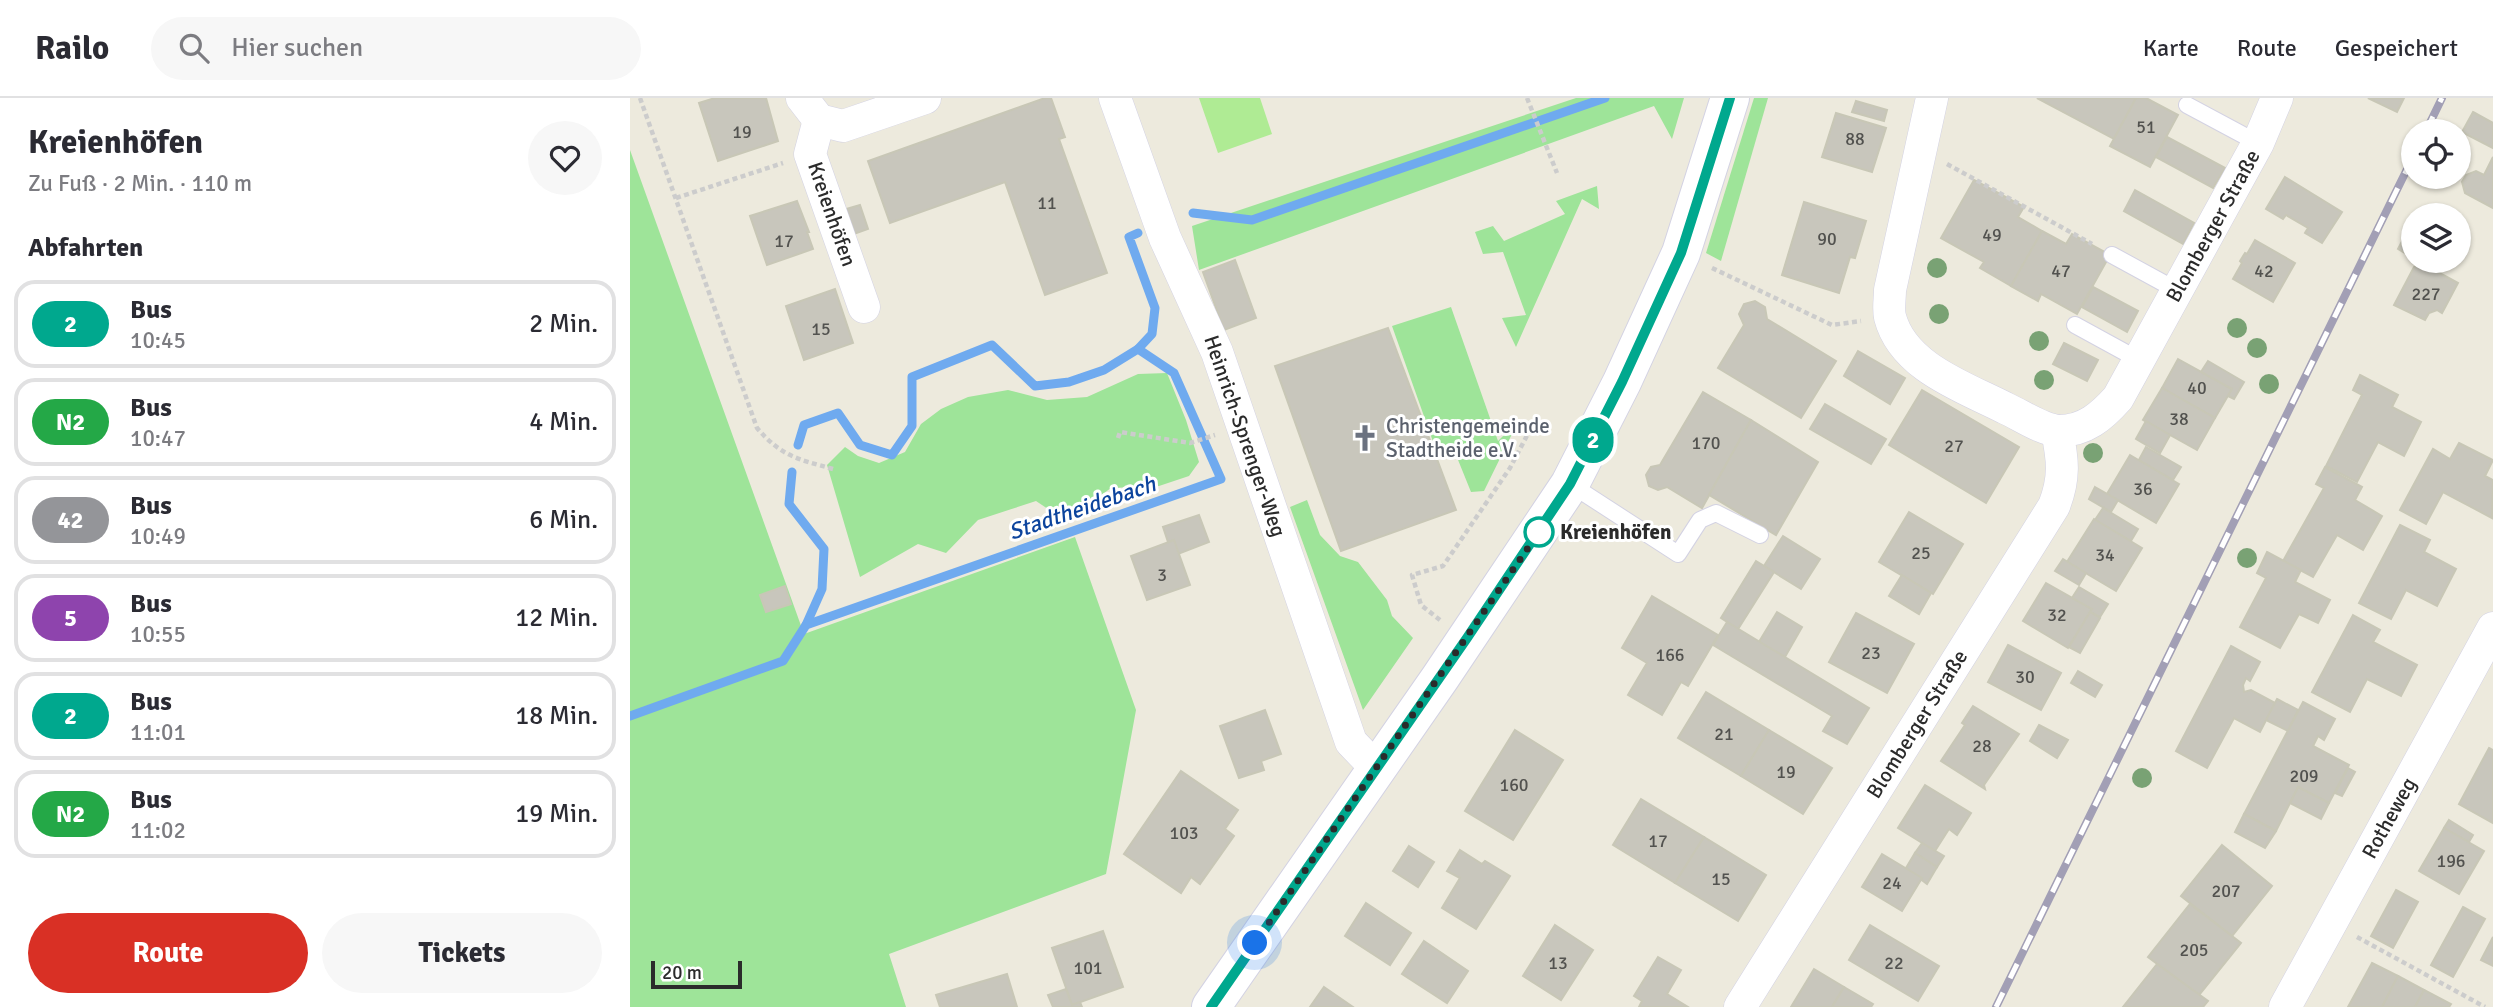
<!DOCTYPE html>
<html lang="de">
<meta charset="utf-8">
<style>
:root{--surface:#fff;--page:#f7f7f7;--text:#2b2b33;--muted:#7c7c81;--line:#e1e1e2;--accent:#d93025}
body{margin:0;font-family:Signika,sans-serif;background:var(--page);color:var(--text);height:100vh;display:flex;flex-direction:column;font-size:26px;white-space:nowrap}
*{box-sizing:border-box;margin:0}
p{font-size:23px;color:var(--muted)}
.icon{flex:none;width:38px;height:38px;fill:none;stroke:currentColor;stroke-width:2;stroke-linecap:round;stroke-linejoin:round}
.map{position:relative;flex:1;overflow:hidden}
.side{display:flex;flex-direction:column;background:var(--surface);width:630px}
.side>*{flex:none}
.badge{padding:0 14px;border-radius:23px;font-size:24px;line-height:46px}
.fabs{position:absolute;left:1771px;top:21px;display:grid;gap:14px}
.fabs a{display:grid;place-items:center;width:70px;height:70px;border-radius:50%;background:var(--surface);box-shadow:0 2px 5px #0004;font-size:35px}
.scale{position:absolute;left:21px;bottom:18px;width:91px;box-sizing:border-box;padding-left:7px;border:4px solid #2b2b2b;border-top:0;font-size:19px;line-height:24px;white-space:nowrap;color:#2b2b2b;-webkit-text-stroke:5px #fff;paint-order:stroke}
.you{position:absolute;width:35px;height:35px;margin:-18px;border:5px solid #fff;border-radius:50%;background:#1a73e8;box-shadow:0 0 0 10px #1a73e833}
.map>.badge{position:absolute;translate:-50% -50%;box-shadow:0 0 0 4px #fff}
h2{padding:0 28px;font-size:26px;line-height:63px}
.round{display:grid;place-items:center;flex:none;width:74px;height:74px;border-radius:37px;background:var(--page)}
.summary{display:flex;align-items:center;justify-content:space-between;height:119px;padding:0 28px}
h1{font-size:33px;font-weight:800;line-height:52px}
.action{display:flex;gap:14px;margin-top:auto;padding:14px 28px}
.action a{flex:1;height:80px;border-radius:42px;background:var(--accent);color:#fff;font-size:28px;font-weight:800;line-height:80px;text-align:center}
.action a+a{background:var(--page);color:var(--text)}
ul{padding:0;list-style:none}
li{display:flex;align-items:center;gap:21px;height:88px;margin:0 14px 10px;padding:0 14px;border:4px solid var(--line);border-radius:21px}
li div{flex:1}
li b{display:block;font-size:26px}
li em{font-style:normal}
li .badge{min-width:77px;font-weight:700;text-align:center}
header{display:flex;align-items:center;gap:42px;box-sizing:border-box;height:98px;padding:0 35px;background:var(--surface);border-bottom:2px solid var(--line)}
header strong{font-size:33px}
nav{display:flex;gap:38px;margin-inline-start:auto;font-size:24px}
.search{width:490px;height:63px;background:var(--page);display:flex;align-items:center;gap:18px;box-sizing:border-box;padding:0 24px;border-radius:38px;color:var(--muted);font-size:26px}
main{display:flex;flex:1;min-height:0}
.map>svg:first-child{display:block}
</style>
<header>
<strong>Railo</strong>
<div class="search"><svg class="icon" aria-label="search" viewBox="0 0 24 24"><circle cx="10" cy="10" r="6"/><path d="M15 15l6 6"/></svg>Hier suchen</div>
<nav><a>Karte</a><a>Route</a><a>Gespeichert</a></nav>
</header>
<main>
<section class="side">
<div class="summary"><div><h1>Kreienhöfen</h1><p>Zu Fuß · 2 Min. · 110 m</p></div><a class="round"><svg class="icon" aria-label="heart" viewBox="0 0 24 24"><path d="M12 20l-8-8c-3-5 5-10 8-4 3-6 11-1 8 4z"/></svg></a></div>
<h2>Abfahrten</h2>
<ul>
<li><span class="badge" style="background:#00a88e;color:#fff">2</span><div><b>Bus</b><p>10:45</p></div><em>2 Min.</em></li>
<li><span class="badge" style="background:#24a847;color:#fff">N2</span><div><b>Bus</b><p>10:47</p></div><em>4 Min.</em></li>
<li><span class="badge" style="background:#949599;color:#fff">42</span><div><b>Bus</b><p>10:49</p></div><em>6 Min.</em></li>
<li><span class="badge" style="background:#8e44ad;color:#fff">5</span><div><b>Bus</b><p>10:55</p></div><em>12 Min.</em></li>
<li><span class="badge" style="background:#00a88e;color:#fff">2</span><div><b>Bus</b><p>11:01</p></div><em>18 Min.</em></li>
<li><span class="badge" style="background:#24a847;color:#fff">N2</span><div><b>Bus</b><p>11:02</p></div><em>19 Min.</em></li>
</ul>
<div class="action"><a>Route</a><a>Tickets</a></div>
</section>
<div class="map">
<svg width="1863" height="909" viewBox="0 0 1863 909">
<rect width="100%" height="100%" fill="#edeadd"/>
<g fill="#9ee499">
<polygon points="946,0 1054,0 1042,41 1024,8 569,172 562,128"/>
<polygon points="1124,0 1138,0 1091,163 1076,155"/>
<polygon points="0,52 174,536 445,439 506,612 476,776 259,856 276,909 0,909"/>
<polygon points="967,88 969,111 952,101 886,249 872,220 896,217 873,154 853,156 845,134 863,128 874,143 935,116 926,103"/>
<polygon points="821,209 868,343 879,332 882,336 854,393 841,394 822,347 806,352 762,228"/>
<polygon points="537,275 556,322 569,364 559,378 529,388 481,390 452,411 430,419 406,403 348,422 316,455 288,446 230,479 197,367 215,349 228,358 249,365 275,354 291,326 311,311 338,299 378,292 417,302 457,299 508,276"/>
<polygon points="677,402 690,437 710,458 728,464 757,502 762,518 783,540 733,612 660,409"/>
</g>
<polygon fill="#afeb94" points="569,0 630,0 642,36 588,55"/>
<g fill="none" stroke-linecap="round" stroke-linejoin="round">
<g stroke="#6faaef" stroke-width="9">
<polyline points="563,115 622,122 975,0"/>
<polyline points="168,347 174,327 208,315 230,347 262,357 282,328 282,279 362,247 405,288 439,284 474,272 508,251 522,236 525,210 499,139 508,135"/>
<polyline points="162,374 159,406 194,451 192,491 176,527"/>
<polyline points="0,618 153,563 176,527 591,381 544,275 508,251"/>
</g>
</g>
<g fill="#c8c6bc" stroke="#c8c7b6" stroke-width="2">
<polygon points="85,0 136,0 148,43 88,63 69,5"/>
<polygon points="415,0 421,0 435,39 429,41 477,175 415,197 375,84 260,125 238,63"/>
<polygon points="1407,0 1506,0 1484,41"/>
<polygon points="1506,0 1516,0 1548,17 1520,69 1480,48"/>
<polygon points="1738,0 1774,0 1767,14"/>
<polygon points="1226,3 1257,12 1254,23 1222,14"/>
<polygon points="1843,14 1863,25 1863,50 1832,34"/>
<polygon points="1206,15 1256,30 1242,74 1192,59"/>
<polygon points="1537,39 1595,70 1583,90 1526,59"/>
<polygon points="1863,59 1863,110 1835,95 1832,84 1836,77 1846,73 1854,77"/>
<polygon points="1655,79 1712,114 1692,145 1675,135 1678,130 1656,117 1653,121 1636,111"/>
<polygon points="1344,82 1394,109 1388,119 1412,133 1381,188 1350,170 1354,164 1311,140"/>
<polygon points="1505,92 1564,125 1553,146 1494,113"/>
<polygon points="167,103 179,134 177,134 183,151 137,167 120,118"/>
<polygon points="1174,104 1236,123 1225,160 1220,159 1209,195 1152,177"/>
<polygon points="230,107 238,131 221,137 213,112"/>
<polygon points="1412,133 1436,146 1442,136 1480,157 1447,216 1411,196 1408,203 1381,188"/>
<polygon points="1776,136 1783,140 1783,160 1768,151"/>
<polygon points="1625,142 1665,165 1643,204 1603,181 1612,165 1610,163 1615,155 1617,156"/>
<polygon points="605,162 626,220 594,232 573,174"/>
<polygon points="1793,166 1828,185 1812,215 1807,212 1799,215 1795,222 1764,207 1784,169"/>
<polygon points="1463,189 1508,213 1497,234 1452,209"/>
<polygon points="205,191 223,245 174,262 156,208"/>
<polygon points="1125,203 1135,209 1137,221 1206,263 1171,320 1088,270 1114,227 1109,216 1114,206"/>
<polygon points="758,230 826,412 711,453 645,268"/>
<polygon points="1434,245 1468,262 1457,283 1423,266"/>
<polygon points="1228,253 1275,280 1260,306 1214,278"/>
<polygon points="1548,261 1602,291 1585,320 1532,290"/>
<polygon points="1578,263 1614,284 1604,301 1598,298 1602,291 1571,274"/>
<polygon points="1730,277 1768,297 1762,309 1791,324 1774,358 1748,344 1727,384 1696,368 1732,297 1723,292"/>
<polygon points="1532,290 1585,320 1567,352 1513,322"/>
<polygon points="1292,292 1389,349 1356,405 1259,347"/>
<polygon points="1073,294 1121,322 1072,410 1037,389 1028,392 1019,388 1016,377 1021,369 1030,367"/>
<polygon points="1195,306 1256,341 1241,366 1180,331"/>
<polygon points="1121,322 1188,364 1146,437 1079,397"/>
<polygon points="1516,323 1540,337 1530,355 1506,341"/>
<polygon points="1829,345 1863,362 1855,378 1863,382 1862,420 1813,394 1796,426 1770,412 1803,351 1820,361"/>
<polygon points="1516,349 1551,369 1543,382 1509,362"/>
<polygon points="1500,357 1549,386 1526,425 1477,396"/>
<polygon points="1695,369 1732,389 1725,402 1752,418 1733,452 1707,437 1683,479 1653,463 1694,390 1686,386"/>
<polygon points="1465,389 1488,402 1481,414 1459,401"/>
<polygon points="1473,410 1508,431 1501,443 1465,422"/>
<polygon points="1279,414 1333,446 1303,496 1249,464"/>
<polygon points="569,417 579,444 548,456 544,442 538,444 533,429"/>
<polygon points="1464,421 1512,450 1486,493 1437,464"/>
<polygon points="1770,427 1800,442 1794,454 1826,471 1807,508 1776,492 1761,521 1729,505"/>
<polygon points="1153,438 1190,461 1171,491 1134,468"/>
<polygon points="544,442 560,487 517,502 501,458"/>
<polygon points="1637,454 1671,472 1665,484 1700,502 1688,525 1669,516 1650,550 1610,529 1636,480 1627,475"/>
<polygon points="1433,461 1456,475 1449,487 1425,473"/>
<polygon points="1126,463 1144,474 1108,531 1091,520"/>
<polygon points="1272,477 1301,495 1289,516 1259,498"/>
<polygon points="1416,485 1462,511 1438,550 1393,523"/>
<polygon points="155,488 161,506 136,514 130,497"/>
<polygon points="1449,489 1478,506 1470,519 1460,514 1462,511 1442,500"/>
<polygon points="1022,498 1088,537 1058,588 1051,584 1032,617 998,597 1017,565 992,550"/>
<polygon points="1147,514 1172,529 1155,559 1129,544"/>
<polygon points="1460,514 1470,520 1450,555 1439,549"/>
<polygon points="1226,515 1284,546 1257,595 1199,564"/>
<polygon points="1723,517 1750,532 1743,544 1787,567 1771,598 1737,581 1720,614 1682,594"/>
<polygon points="1097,524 1239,610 1217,646 1193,633 1202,618 1083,547"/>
<polygon points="1378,547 1431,575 1411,612 1358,584"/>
<polygon points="1601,548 1630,564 1620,583 1616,580 1613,587 1614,594 1621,592 1645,605 1630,634 1604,620 1577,670 1546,653"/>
<polygon points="1448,573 1472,587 1465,599 1441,585"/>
<polygon points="1076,594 1139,632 1111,678 1048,640"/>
<polygon points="1647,601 1668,612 1658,633 1636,622"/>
<polygon points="1673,604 1705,621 1694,642 1688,638 1683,648 1719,667 1699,705 1668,689 1646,733 1614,716"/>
<polygon points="1343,608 1389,636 1354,687 1355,691 1311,663 1335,627 1332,625"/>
<polygon points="635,612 651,656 631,663 634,672 609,680 590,628"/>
<polygon points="1409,627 1438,642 1427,660 1400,643"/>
<polygon points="885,632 933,662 883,742 835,713"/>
<polygon points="1139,632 1202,670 1173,716 1111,678"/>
<polygon points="1859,650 1863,652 1863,725 1829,706"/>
<polygon points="1718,670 1725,674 1712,698 1705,695"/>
<polygon points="551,673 608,712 595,731 604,738 570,786 561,779 551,795 494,756"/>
<polygon points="1295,687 1341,715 1327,737 1319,731 1305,753 1268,730"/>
<polygon points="1668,689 1699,705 1691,721 1660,705"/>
<polygon points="1011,701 1074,739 1045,785 983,747"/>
<polygon points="1614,716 1646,733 1635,750 1605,734"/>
<polygon points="1819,722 1843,737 1839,744 1814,730"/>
<polygon points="1814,730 1854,753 1829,796 1789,773"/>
<polygon points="1074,739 1136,777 1108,823 1045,785"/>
<polygon points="1292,745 1314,758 1307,769 1285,755"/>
<polygon points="1592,747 1642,788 1602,838 1551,798"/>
<polygon points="779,748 804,764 788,789 763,773"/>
<polygon points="830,752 852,766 855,763 880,778 846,831 812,810 830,780 817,773"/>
<polygon points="1285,755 1307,769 1297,786 1276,770"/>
<polygon points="1252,756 1292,780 1272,813 1232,789"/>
<polygon points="1766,792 1788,804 1763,850 1741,838"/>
<polygon points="736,805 781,835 760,867 715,838"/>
<polygon points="1560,806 1611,845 1569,897 1518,859"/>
<polygon points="1833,809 1855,821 1823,879 1801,867"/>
<polygon points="925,827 963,852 931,902 893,878"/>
<polygon points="1240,827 1309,868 1288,903 1219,862"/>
<polygon points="473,833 493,889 442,907 422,850"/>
<polygon points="1863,839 1863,868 1851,862"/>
<polygon points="794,843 838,873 817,905 772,876"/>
<polygon points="1028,859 1051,872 1037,896 1058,909 1009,909 1012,903 1004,898"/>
<polygon points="1742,865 1768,878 1752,909 1718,909"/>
<polygon points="1527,866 1578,903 1573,909 1493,909"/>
<polygon points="1184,871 1214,889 1202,909 1161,909"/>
<polygon points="377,876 387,909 310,909 306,897"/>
<polygon points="1768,878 1794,892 1785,909 1752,909"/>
<polygon points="694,889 723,909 680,909"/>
<polygon points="1214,889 1243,906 1241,909 1202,909"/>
<polygon points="436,891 442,907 450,904 452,909 423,909 418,897"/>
<polygon points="1794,892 1821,906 1819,909 1785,909"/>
</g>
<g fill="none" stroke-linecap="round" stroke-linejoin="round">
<defs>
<g id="lane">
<polyline points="1557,7 1628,45"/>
<polyline points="1482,157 1548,193"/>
<polyline points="1445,227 1509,262"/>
<polyline points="940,386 1048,456 1070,422 1086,415 1130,437"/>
</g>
<g id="street">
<polyline points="172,0 189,22 213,28 295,0"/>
<polyline points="485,0 535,140 587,254 721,644 747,671"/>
<path d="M1302 0 1260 192C1260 201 1258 211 1260 219 1273 269 1334 289 1375 310 1391 317 1412 332 1429 333 1455 333 1472 318 1488 300L1628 45 1647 0"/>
<polyline points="189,22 180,56 234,209"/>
<path d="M1110 909 1424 408C1435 380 1433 362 1427 333"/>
<polyline points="1655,909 1863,530"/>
</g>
<polyline id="secondary" points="581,909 810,580 940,386 992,284 1051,155 1100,0"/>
</defs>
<use href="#lane" stroke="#d3d2e3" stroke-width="18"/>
<use href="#street" stroke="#d3d2e3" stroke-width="33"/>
<use href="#secondary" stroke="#d3d2e3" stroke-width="40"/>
<g stroke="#ccc" stroke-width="4.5" stroke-dasharray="5 3.5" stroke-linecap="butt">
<path d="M10 0 127 330C152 359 168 361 203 371"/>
<polyline points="897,0 927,75"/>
<polyline points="1317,66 1462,146"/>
<polyline points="46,100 153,65"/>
<polyline points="1082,170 1202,227 1231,223"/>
<polyline points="488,340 490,334 560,345 585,337"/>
<polyline points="810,522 791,507 782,477 813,468 880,370 903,326"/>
<polyline points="1727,839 1855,909"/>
</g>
<use href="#lane" stroke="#fff" stroke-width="16"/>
<use href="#street" stroke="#fff" stroke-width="32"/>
<use href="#secondary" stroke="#fff" stroke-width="38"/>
<defs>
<g id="rail">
<polyline points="1796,33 1812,0"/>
<polyline points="1366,909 1783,59"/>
</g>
</defs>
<use href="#rail" stroke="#a29fb5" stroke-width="8"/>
<use href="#rail" stroke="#fff" stroke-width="5" stroke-dasharray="16" stroke-linecap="butt"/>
</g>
<g fill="#79a274">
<circle cx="1307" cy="170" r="10"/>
<circle cx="1309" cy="216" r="10"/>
<circle cx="1607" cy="230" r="10"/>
<circle cx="1409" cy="243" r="10"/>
<circle cx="1627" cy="250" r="10"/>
<circle cx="1414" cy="282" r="10"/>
<circle cx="1639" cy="286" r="10"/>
<circle cx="1463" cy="355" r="10"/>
<circle cx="1617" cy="460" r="10"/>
<circle cx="1512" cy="680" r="10"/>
</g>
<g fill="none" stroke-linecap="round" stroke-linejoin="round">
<defs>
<polyline id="line" points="581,909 837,540 940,386 992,284 1051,155 1100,0"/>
</defs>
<use href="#line" stroke="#fff" stroke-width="16"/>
<use href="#line" stroke="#00a88e" stroke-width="10"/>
<polyline stroke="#2b2b2b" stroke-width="7" stroke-dasharray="0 12.6" points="625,845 909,434"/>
</g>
<defs>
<symbol id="church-bare" viewBox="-9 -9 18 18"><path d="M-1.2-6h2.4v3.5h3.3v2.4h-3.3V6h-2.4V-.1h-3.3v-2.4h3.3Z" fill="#6b7280" stroke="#fff" stroke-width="2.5" paint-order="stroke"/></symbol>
</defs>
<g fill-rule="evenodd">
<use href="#church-bare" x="716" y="321" width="38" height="38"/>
</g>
<circle fill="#fff" stroke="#00a88e" stroke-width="3.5" cx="909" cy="434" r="14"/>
<g text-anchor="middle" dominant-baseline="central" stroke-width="6" stroke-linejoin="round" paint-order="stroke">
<g font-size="18" fill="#52524f">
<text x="1516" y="29">51</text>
<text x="112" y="34">19</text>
<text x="1225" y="41">88</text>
<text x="417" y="105">11</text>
<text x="1362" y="137">49</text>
<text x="1197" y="141">90</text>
<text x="154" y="143">17</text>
<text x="1431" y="173">47</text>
<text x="1634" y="173">42</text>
<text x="1796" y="196">227</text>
<text x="191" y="231">15</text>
<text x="1567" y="290">40</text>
<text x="1549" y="321">38</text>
<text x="1076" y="345">170</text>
<text x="1324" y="348">27</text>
<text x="1513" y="391">36</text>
<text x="1291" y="455">25</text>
<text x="1475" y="457">34</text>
<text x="532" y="477">3</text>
<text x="1427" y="517">32</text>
<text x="1241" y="555">23</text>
<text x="1040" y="557">166</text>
<text x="1395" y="579">30</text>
<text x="1094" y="636">21</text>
<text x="1352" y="648">28</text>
<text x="1156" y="674">19</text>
<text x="1674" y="678">209</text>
<text x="884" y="687">160</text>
<text x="554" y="735">103</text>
<text x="1028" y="743">17</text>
<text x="1821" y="763">196</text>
<text x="1091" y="781">15</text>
<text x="1262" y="785">24</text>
<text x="1596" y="793">207</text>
<text x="1564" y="852">205</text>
<text x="928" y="865">13</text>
<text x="1264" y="865">22</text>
<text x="458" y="870">101</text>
</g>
<g font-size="21" fill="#2b2b2b" stroke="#fff">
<text transform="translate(202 116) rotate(71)">Kreienhöfen</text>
<text transform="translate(1583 128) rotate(-61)">Blomberger Straße</text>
<text transform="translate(615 338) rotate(71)">Heinrich-Sprenger-Weg</text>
<text transform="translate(1287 626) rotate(-58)">Blomberger Straße</text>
<text transform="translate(1759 720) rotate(-61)">Rotheweg</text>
</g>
<g font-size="21" fill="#5b616d" stroke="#fff" text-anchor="start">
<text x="756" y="328">Christengemeinde<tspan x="756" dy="24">Stadtheide e.V.</tspan></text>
</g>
<g font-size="21" font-weight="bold" fill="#2b2b2b" stroke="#fff" text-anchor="start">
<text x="930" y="434">Kreienhöfen</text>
</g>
<g font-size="23" font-style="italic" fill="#0c449d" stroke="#fff">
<text transform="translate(452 410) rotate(-19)">Stadtheidebach</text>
</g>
</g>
</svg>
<div class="fabs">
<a><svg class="icon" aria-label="locate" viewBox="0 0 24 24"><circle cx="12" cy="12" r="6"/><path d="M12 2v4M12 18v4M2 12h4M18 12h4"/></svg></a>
<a><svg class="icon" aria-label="layers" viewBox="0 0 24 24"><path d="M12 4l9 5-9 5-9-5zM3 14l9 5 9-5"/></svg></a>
</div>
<div class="scale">20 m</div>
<div class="you" style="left:625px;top:845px"></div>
<b class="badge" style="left:963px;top:342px;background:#00a88e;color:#fff">2</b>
</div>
</main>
